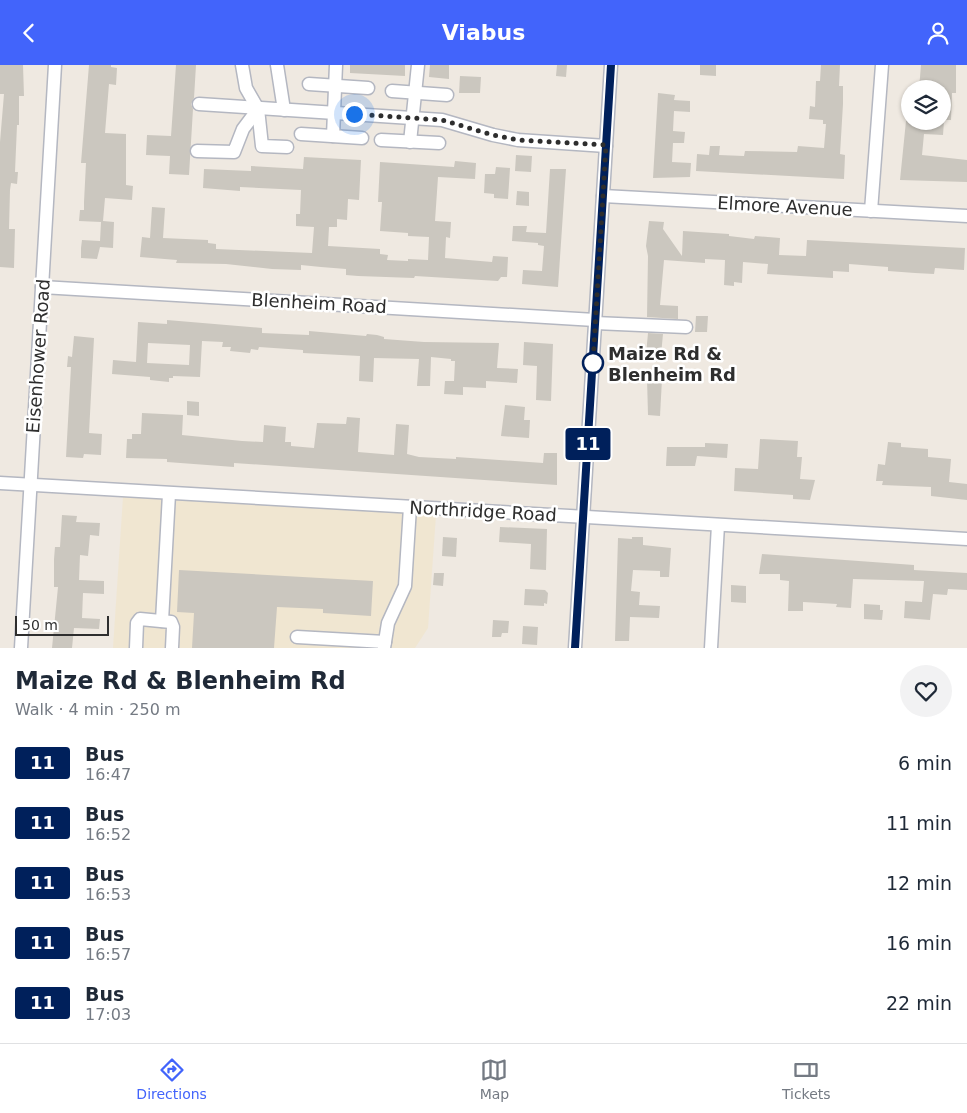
<!DOCTYPE html>
<meta charset="utf-8">
<style>
:root{--surface:#fff;--page:#f2f2f3;--text:#1f2937;--muted:#747a83;--line:#e0e1e3;--accent:#4264fb}
body{margin:0;font-family:"DejaVu Sans",sans-serif;background:var(--page);color:var(--text);height:100vh;display:flex;flex-direction:column;font-size:19px;white-space:nowrap}
*{box-sizing:border-box;margin:0}
p{font-size:16px;color:var(--muted)}
.icon{flex:none;width:28px;height:28px;fill:none;stroke:currentColor;stroke-width:2;stroke-linecap:round;stroke-linejoin:round}
.map{position:relative;height:583px;overflow:hidden}
.sheet{display:flex;flex-direction:column;background:var(--surface);flex:1}
.sheet>*{flex:none}
.badge{padding:0 10px;border-radius:4px;font-size:18px;line-height:32px}
.fabs{position:absolute;left:901px;top:15px;display:grid;gap:10px}
.fabs a{display:grid;place-items:center;width:50px;height:50px;border-radius:50%;background:var(--surface);box-shadow:0 1px 4px #0004;font-size:25px}
.scale{position:absolute;left:15px;bottom:12px;width:94px;box-sizing:border-box;padding-left:5px;border:2px solid #2e2e2e;border-top:0;font-size:14px;line-height:18px;white-space:nowrap;color:#2e2e2e;-webkit-text-stroke:4px #fff;paint-order:stroke}
.you{position:absolute;width:25px;height:25px;margin:-12px;border:4px solid #fff;border-radius:50%;background:#1a73e8;box-shadow:0 0 0 8px #1a73e833}
.map>.badge{position:absolute;translate:-50% -50%;box-shadow:0 0 0 2px #fff}
.round{display:grid;place-items:center;flex:none;width:52px;height:52px;border-radius:26px;background:var(--page)}
.headline{display:flex;align-items:center;justify-content:space-between;height:85px;padding:0 15px}
h1{font-size:24px;font-weight:800;line-height:38px}
ul{padding:0;list-style:none}
li{display:flex;align-items:center;gap:15px;height:60px;padding:0 15px}
li div{flex:1}
li b{display:block;font-size:19px}
li em{font-style:normal}
li .badge{min-width:55px;font-weight:700;text-align:center}
header{display:flex;justify-content:space-between;align-items:center;height:65px;padding:0 15px;background:var(--accent);color:#fff;font-size:22px;font-weight:800}
.tab-bar{display:flex;justify-content:space-around;align-items:center;height:70px;border-top:1px solid var(--line);background:var(--surface);font-size:14px;color:var(--muted)}
.tab-bar a{display:grid;justify-items:center;gap:2px}
.tab-bar .selected{color:var(--accent)}
.map>svg:first-child{display:block}
</style>
<header><svg class="icon" aria-label="back" viewBox="0 0 24 24"><path d="M15 5l-7 7 7 7"/></svg>Viabus<svg class="icon" aria-label="person" viewBox="0 0 24 24"><circle cx="12" cy="8" r="4"/><path d="M4 21q1-7 8-7t8 7"/></svg></header>
<div class="map">
<svg width="967" height="583" viewBox="0 0 967 583">
<rect width="100%" height="100%" fill="#efe9e1"/>
<polygon fill="#f0e6d1" points="123,432 436,450 428,563 415,583 113,583"/>
<g fill="#cbc7bf" fill-rule="evenodd">
<polygon points="0,0 23,0 24,31 19,31 19,60 17,60 15,107 18,107 17,119 11,118 10,125 9,164 15,164 14,203 0,202 0,77 4,29 0,29"/>
<polygon points="89,0 111,0 111,2 117,3 116,20 109,19 105,68 126,69 126,120 133,121 132,135 105,133 103,156 114,157 113,183 100,182 97,194 81,193 81,183 82,175 100,176 101,157 79,156 80,145 84,145 84,137 86,98 81,98"/>
<polygon points="176,0 196,0 194,33 191,39 193,44 189,110 169,109 170,91 146,90 147,70 171,71"/>
<polygon points="350,0 405,0 405,11 350,8"/>
<polygon points="430,0 449,0 449,14 429,12"/>
<polygon points="557,0 567,0 566,12 556,11"/>
<polygon points="700,0 716,0 716,11 700,10"/>
<polygon points="821,0 840,0 839,21 843,21 843,39 840,89 845,90 844,114 696,106 697,89 709,90 710,81 720,81 719,90 744,91 745,86 797,87 798,81 824,83 826,59 823,59 823,55 809,54 810,41 815,42 816,16 820,16"/>
<polygon points="921,0 956,0 956,28 952,28 951,55 942,55 942,24 919,24"/>
<polygon points="460,11 481,12 480,28 459,28"/>
<polygon points="658,28 675,30 674,35 690,36 690,47 674,46 673,66 685,67 684,78 673,78 672,97 691,98 690,112 653,113"/>
<polygon points="906,56 944,56 943,70 924,69 922,90 967,95 967,117 900,115"/>
<polygon points="516,90 532,91 531,107 515,106"/>
<polygon points="304,92 361,95 359,135 348,134 347,155 337,154 337,162 329,162 328,181 380,184 380,189 388,190 387,195 408,196 408,194 428,195 429,172 408,171 408,168 380,166 382,137 378,137 380,97 454,102 455,96 476,98 475,114 438,112 435,156 451,157 450,173 446,172 445,193 492,197 493,191 508,192 507,212 501,212 498,216 415,211 414,213 358,211 346,210 346,204 321,202 301,200 301,205 272,204 226,199 176,198 177,195 140,192 142,172 150,173 152,142 165,143 163,173 208,175 208,178 216,179 216,184 312,188 314,162 296,161 296,149 300,149 301,125 240,122 240,126 203,123 204,104 251,106 251,101 303,104"/>
<polygon points="496,102 510,103 508,134 494,133 494,129 484,128 485,109 495,109"/>
<polygon points="550,104 566,104 558,222 522,219 523,205 542,206 544,181 538,180 538,178 512,176 513,161 527,161 526,167 546,168"/>
<polygon points="517,126 529,127 529,141 516,140"/>
<polygon points="649,156 664,157 663,164 682,191 683,166 729,169 729,171 754,174 755,171 780,173 779,190 806,191 807,175 965,183 964,205 935,203 934,209 915,208 888,206 888,202 849,199 849,207 833,206 833,213 767,209 768,199 743,197 742,218 734,217 734,221 724,220 725,195 705,194 705,198 664,195 660,240 678,241 678,254 647,252 648,191 646,181"/>
<polygon points="696,251 708,251 707,267 695,267"/>
<path d="M167 255 262 263V268L309 270V266L366 271 367 269 377 270 384 272V274L424 277 499 278 497 303 518 304 517 318 486 316V323L463 322V330L444 329 445 316H454L455 296H451V294L431 292 430 321H417L419 294 374 293 373 317 359 316 360 291 303 288V285L259 282 258 285 251 284 250 288 230 286 231 282H222L223 277 202 276 200 312 173 311V313H169V317L150 315V312L112 309 113 295 136 297 138 257 167 259ZM148 278 190 280 189 300 147 298Z"/>
<polygon points="648,268 663,269 661,290 646,290"/>
<polygon points="74,271 94,273 89,368 102,369 101,390 84,389 83,393 66,392 71,302 67,302 68,291 72,292"/>
<polygon points="524,277 553,279 551,336 536,335 537,301 523,300"/>
<polygon points="647,313 662,314 660,351 648,350"/>
<polygon points="187,336 199,337 199,351 187,350"/>
<polygon points="505,340 525,342 524,355 530,355 529,373 501,371"/>
<polygon points="142,348 183,350 182,370 242,376 263,377 264,360 286,362 285,377 291,377 291,381 314,383 317,358 346,359 347,352 360,353 358,387 394,390 396,359 409,360 407,389 419,392 456,394 456,392 543,398 544,388 557,388 557,420 234,398 234,402 167,397 167,394 126,393 127,374 132,374 132,369 141,369"/>
<polygon points="760,374 798,376 797,392 802,392 800,414 815,415 810,435 793,434 793,430 734,426 735,403 758,404"/>
<polygon points="888,377 901,378 901,382 928,384 928,392 951,394 949,417 967,419 967,435 931,431 931,422 882,420 883,416 876,416 878,399 885,400"/>
<polygon points="705,378 728,379 727,393 697,391 695,401 666,401 667,382 705,382"/>
<polygon points="62,450 77,451 76,457 100,458 99,471 90,470 88,491 80,490 79,515 104,516 104,529 83,528 82,553 100,554 99,564 74,563 72,583 52,583 58,522 54,522 54,494 55,482 60,482"/>
<polygon points="500,462 547,464 546,505 530,504 531,479 499,477"/>
<polygon points="443,472 457,473 456,492 442,491"/>
<polygon points="632,472 643,472 643,480 671,483 669,512 660,512 660,506 633,505 631,526 640,527 639,540 660,541 659,553 630,552 629,576 615,576 618,473 632,474"/>
<polygon points="762,489 914,500 914,505 967,508 967,525 948,524 947,530 933,529 930,555 904,553 905,536 922,537 924,516 853,514 851,543 836,542 837,539 803,537 803,546 788,546 789,516 780,515 780,509 759,509"/>
<polygon points="179,505 373,516 371,551 323,548 323,544 277,542 274,583 192,583 194,548 177,547"/>
<polygon points="434,508 444,508 443,521 433,520"/>
<polygon points="731,520 746,521 746,538 731,537"/>
<polygon points="525,524 545,525 548,528 547,539 544,538 544,541 524,540"/>
<polygon points="864,539 880,540 880,545 883,545 882,555 864,554"/>
<polygon points="493,555 509,556 508,568 502,568 501,572 492,572"/>
<polygon points="523,561 538,562 537,580 522,579"/>
</g>
<g fill="none" stroke-linecap="round" stroke-linejoin="round">
<defs>
<g id="minor">
<polyline points="242,0 246,23 258,44 262,81 287,82"/>
<polyline points="277,0 284,45"/>
<polyline points="309,19 368,23"/>
<polyline points="392,26 447,30"/>
<polyline points="199,39 442,55 493,70 518,75 606,81"/>
<polyline points="301,69 362,73"/>
<polyline points="333,71 336,0"/>
<polyline points="381,75 439,78"/>
<polyline points="410,77 418,0"/>
<polyline points="197,86 234,87 243,64 258,44"/>
<polyline points="603,131 967,151"/>
<polyline points="871,146 882,0"/>
<polyline points="42,222 595,255"/>
<polyline points="595,258 686,262"/>
<polyline points="0,418 967,474"/>
<polyline points="162,556 169,429"/>
<polyline points="297,572 385,577"/>
<polyline points="21,583 55,0"/>
<polyline points="136,583 137,558 140,554 171,557 173,562 172,583"/>
<polyline points="384,583 388,558 405,521 410,442"/>
<polyline points="575,583 611,0"/>
<polyline points="711,583 718,460"/>
</g>
</defs>
<use href="#minor" stroke="#b4b7c1" stroke-width="15"/>
<use href="#minor" stroke="#fff" stroke-width="12"/>
</g>
<g fill="none" stroke-linecap="round" stroke-linejoin="round">
<defs>
<polyline id="line" points="575,583 611,0"/>
</defs>
<use href="#line" stroke="#fff" stroke-width="11"/>
<use href="#line" stroke="#00205b" stroke-width="8"/>
<polyline stroke="#2e2e2e" stroke-width="5" stroke-dasharray="0 9" points="354,49 442,55 493,70 518,75 606,80 593,298"/>
</g>
<circle fill="#fff" stroke="#00205b" stroke-width="2.5" cx="593" cy="298" r="10"/>
<g text-anchor="middle" dominant-baseline="central" stroke-width="5" stroke-linejoin="round" paint-order="stroke">
<g font-size="18" fill="#2e2e2e" stroke="#fff">
<text transform="translate(785 141) rotate(3)">Elmore Avenue</text>
<text transform="translate(319 238) rotate(3)">Blenheim Road</text>
<text transform="translate(38 291) rotate(-86)">Eisenhower Road</text>
<text transform="translate(483 446) rotate(3)">Northridge Road</text>
</g>
<g font-size="18" font-weight="bold" fill="#2e2e2e" stroke="#fff" text-anchor="start">
<text x="608" y="288">Maize Rd &amp;<tspan x="608" dy="21">Blenheim Rd</tspan></text>
</g>
</g>
</svg>
<div class="fabs">
<a><svg class="icon" aria-label="layers" viewBox="0 0 24 24"><path d="M12 4l9 5-9 5-9-5zM3 14l9 5 9-5"/></svg></a>
</div>
<div class="scale">50 m</div>
<div class="you" style="left:354px;top:49px"></div>
<b class="badge" style="left:588px;top:379px;background:#00205b;color:#fff">11</b>
</div>
<section class="sheet">
<div class="headline"><div><h1>Maize Rd &amp; Blenheim Rd</h1><p>Walk · 4 min · 250 m</p></div><a class="round"><svg class="icon" aria-label="heart" viewBox="0 0 24 24"><path d="M12 20l-8-8c-3-5 5-10 8-4 3-6 11-1 8 4z"/></svg></a></div>
<ul>
<li><span class="badge" style="background:#00205b;color:#fff">11</span><div><b>Bus</b><p>16:47</p></div><em>6 min</em></li>
<li><span class="badge" style="background:#00205b;color:#fff">11</span><div><b>Bus</b><p>16:52</p></div><em>11 min</em></li>
<li><span class="badge" style="background:#00205b;color:#fff">11</span><div><b>Bus</b><p>16:53</p></div><em>12 min</em></li>
<li><span class="badge" style="background:#00205b;color:#fff">11</span><div><b>Bus</b><p>16:57</p></div><em>16 min</em></li>
<li><span class="badge" style="background:#00205b;color:#fff">11</span><div><b>Bus</b><p>17:03</p></div><em>22 min</em></li>
</ul>
</section>
<nav class="tab-bar">
<a class="selected"><svg class="icon" aria-label="directions" viewBox="0 0 24 24"><path d="M12 3l9 9-9 9-9-9zM9 14v-3h6M13 9l2 2-2 2"/></svg>Directions</a>
<a><svg class="icon" aria-label="map" viewBox="0 0 24 24"><path d="M3 6l6-2 6 2 6-2v14l-6 2-6-2-6 2zM9 4v14M15 6v14"/></svg>Map</a>
<a><svg class="icon" aria-label="tickets" viewBox="0 0 24 24"><path d="M3 7h18v10H3zM15 7v10"/></svg>Tickets</a>
</nav>
